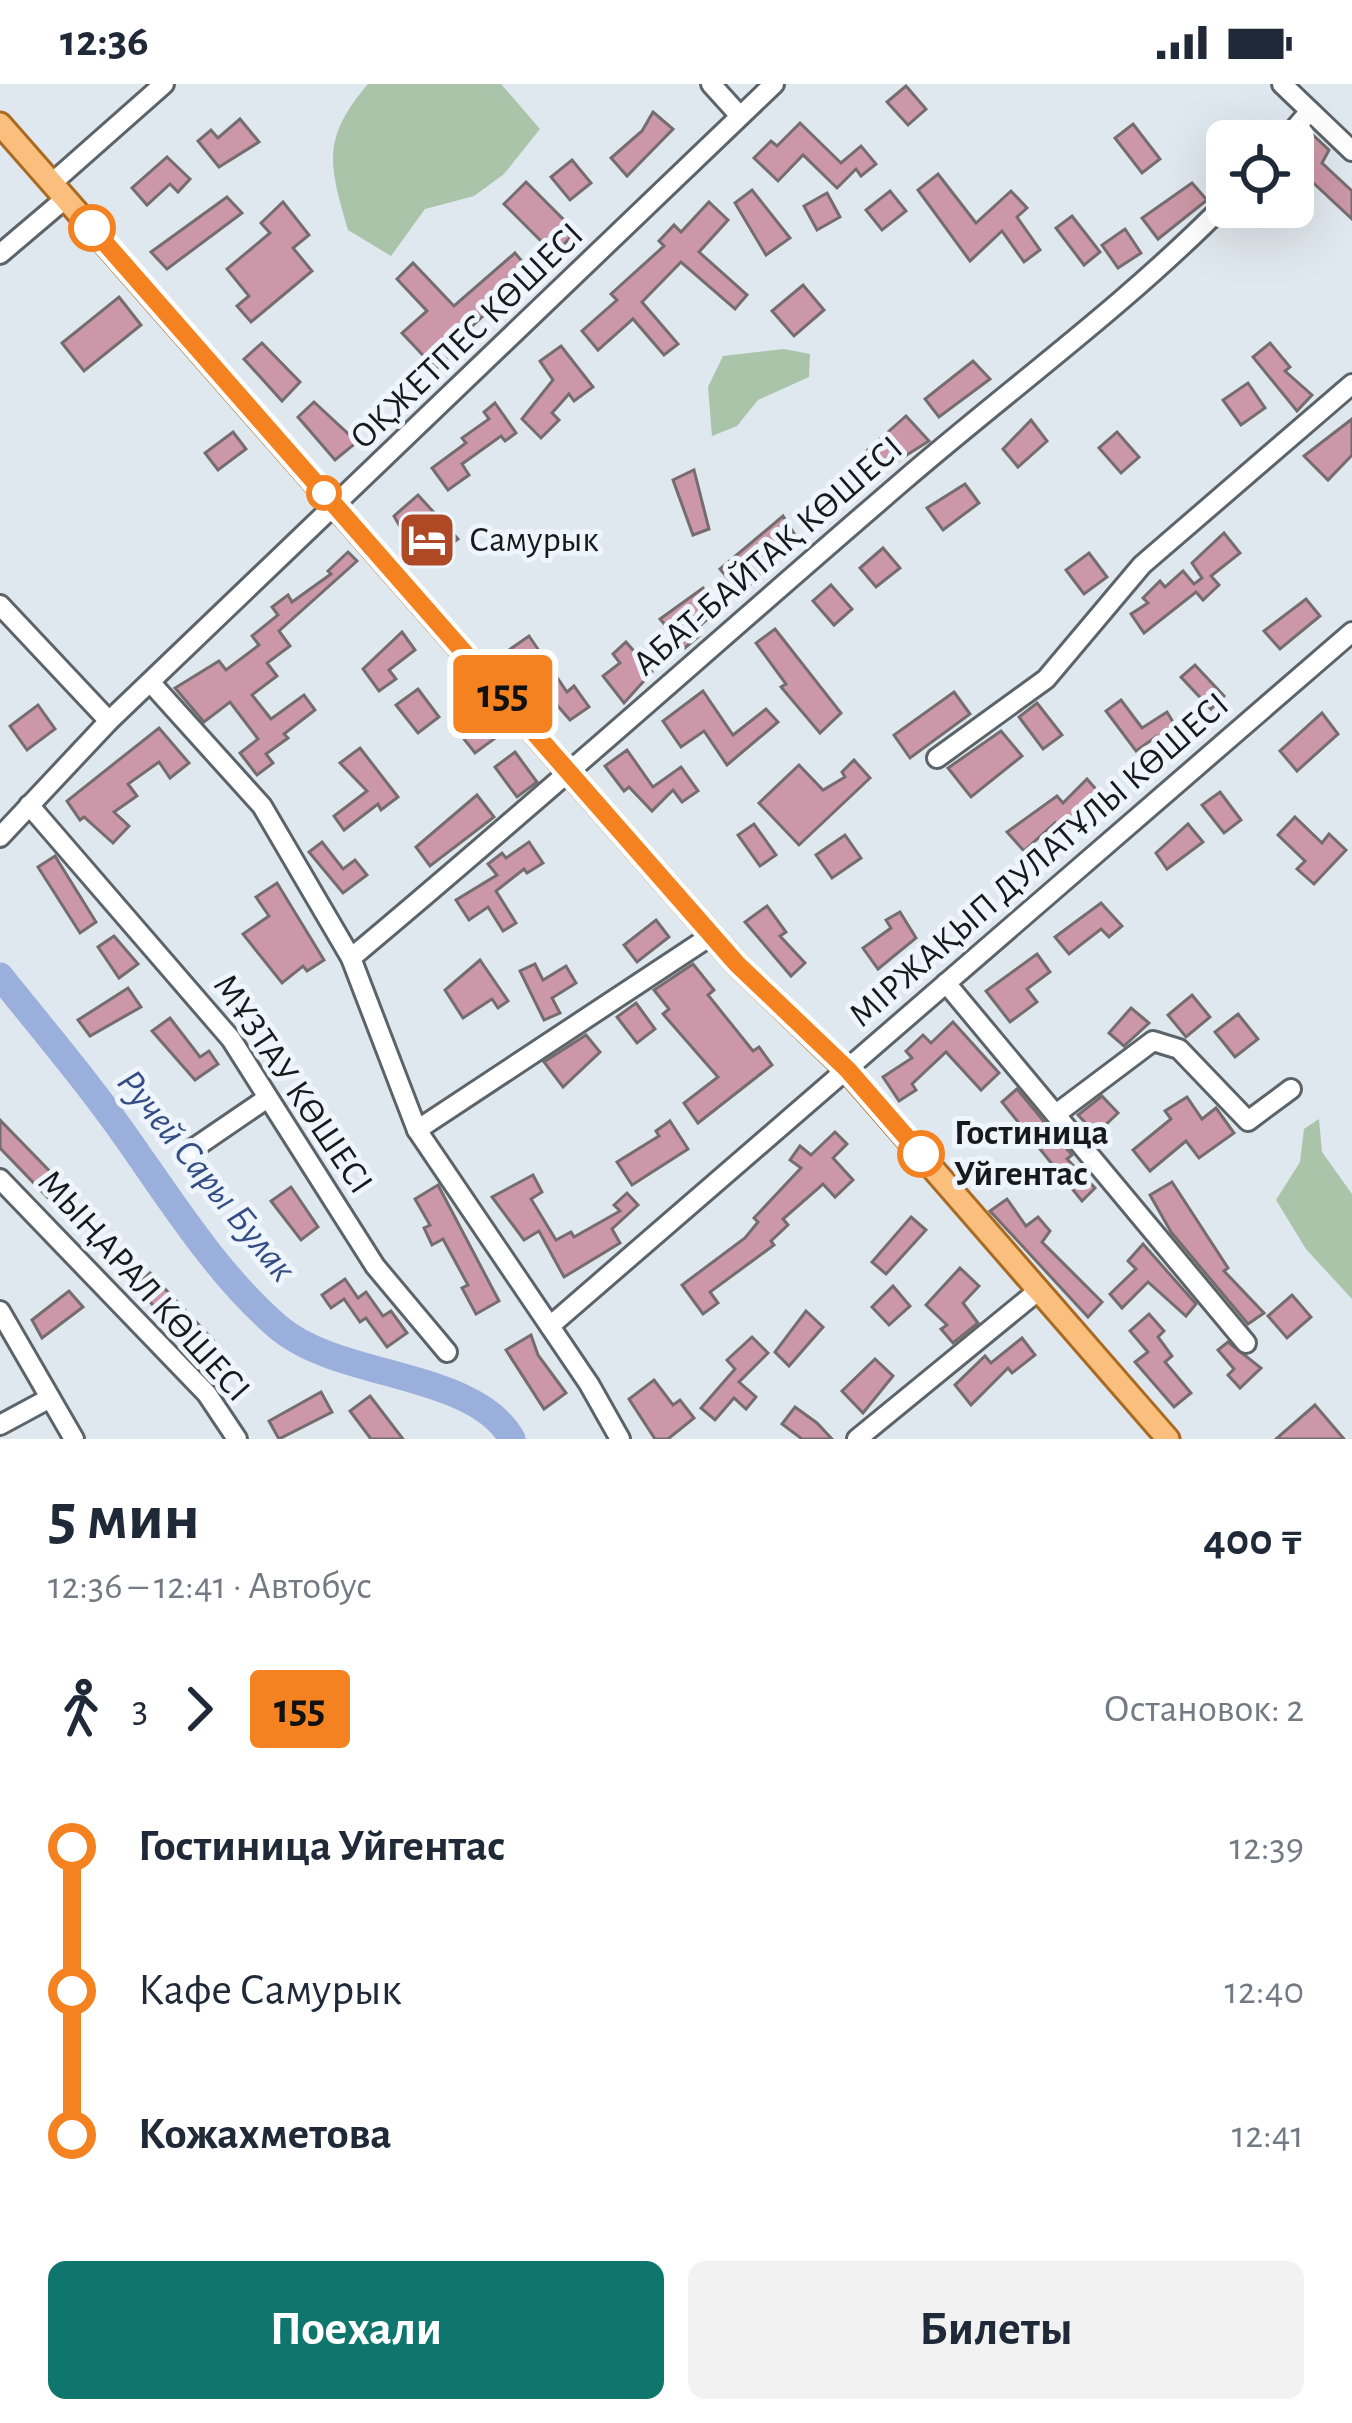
<!DOCTYPE html>
<html lang="ru">
<meta charset="utf-8">
<style>
:root{--surface:#fff;--page:#f2f2f3;--text:#1f2937;--muted:#747a83;--accent:#0f766e}
body{margin:0;font-family:"Alegreya Sans",sans-serif;background:var(--page);color:var(--text);height:100vh;display:flex;flex-direction:column;font-size:45px;white-space:nowrap}
*{box-sizing:border-box;margin:0}
p{font-size:39px;color:var(--muted)}
.icon{flex:none;width:66px;height:66px;fill:none;stroke:currentColor;stroke-width:2;stroke-linecap:round;stroke-linejoin:round}
.map{position:relative;height:1355px;overflow:hidden}
.side{display:flex;flex-direction:column;background:var(--surface);flex:1}
.side>*{flex:none}
.badge{padding:0 24px;border-radius:9px;font-size:42px;line-height:78px}
.buttons{position:absolute;left:1206px;top:36px;display:grid;gap:24px}
.buttons a{display:grid;place-items:center;width:108px;height:108px;border-radius:18px;background:var(--surface);box-shadow:0 12px 48px #0002;font-size:60px}
.map>.badge{position:absolute;translate:-50% -50%;box-shadow:0 0 0 6px #fff}
.legs{display:flex;align-items:center;gap:18px;height:132px;padding:0 48px;font-size:39px}
.legs p{margin-inline-start:auto}
.summary{display:flex;align-items:center;justify-content:space-between;height:204px;padding:0 48px}
h1{font-size:66px;font-weight:700;line-height:90px}
.action{display:flex;gap:24px;margin-top:auto;padding:24px 48px}
.action a{flex:1;height:138px;border-radius:18px;background:var(--accent);color:#fff;font-size:48px;font-weight:700;line-height:138px;text-align:center}
.action a+a{background:var(--page);color:var(--text)}
ul{padding:0 48px;list-style:none}
li{display:flex;align-items:center;gap:42px;height:144px;font-size:45px}
li i{display:grid;place-items:center;width:18px;height:100%;margin:0 15px;background:currentColor}
li i::after{content:'';width:30px;height:30px;margin:-15px;border:9px solid;border-radius:50%;background:var(--surface)}
li p{margin-inline-start:auto}
li:first-child i{background:linear-gradient(#0000 50%,currentColor 0)}
li:last-child i{background:linear-gradient(currentColor 50%,#0000 0)}
.status{display:flex;justify-content:space-between;align-items:center;height:84px;padding:0 60px;background:var(--surface);direction:ltr}
.status svg{height:33px;fill:currentColor}
.map>svg:first-child{display:block}
</style>
<div class="status"><b>12:36</b><svg viewBox="0 0 49 12"><path d="M0 12V9h3v3zM5 12V6h3v6zM10 12V3h3v9zM15 12V0h3v12zM26 1h20v11H26zM47 4h2v5h-2z"/></svg></div>
<div class="map">
<svg width="1352" height="1355" viewBox="0 0 1352 1355">
<rect width="100%" height="100%" fill="#e0e8ef"/>
<g fill="#a9c4a9">
<path d="M368 0H501L540 45 504 90 474 112 425 125 391 172 348 146C329 81 321 55 368 0Z"/>
<polygon points="784,265 810,270 809,293 758,316 737,342 712,352 708,303 723,272"/>
<polygon points="1319,1035 1322,1068 1352,1110 1352,1215 1306,1165 1276,1116 1300,1078 1304,1045"/>
</g>
<g fill="none" stroke-linecap="round" stroke-linejoin="round">
<path stroke="#9aafdb" stroke-width="27" d="M0 892C40 942 82 991 119 1043 167 1110 215 1189 278 1243 338 1295 475 1287 512 1355"/>
</g>
<g fill="#cc97a8" stroke="#756c6e" stroke-width="3">
<polygon points="906,2 926,25 908,41 887,18"/>
<polygon points="653,28 673,45 627,92 611,74 642,47"/>
<polygon points="240,35 259,58 219,83 198,57 211,46 218,54"/>
<polygon points="800,39 841,79 861,62 876,80 861,92 856,85 837,104 803,71 778,97 754,74 771,57 777,62"/>
<polygon points="1133,40 1160,75 1142,89 1115,54"/>
<polygon points="1313,51 1329,66 1322,79 1352,107 1352,135 1308,94 1293,110 1293,78"/>
<polygon points="167,73 190,95 178,108 170,100 147,121 132,104"/>
<polygon points="572,76 591,99 570,116 551,93"/>
<polygon points="938,90 976,139 1011,107 1027,124 1017,133 1040,166 1024,178 1002,147 970,177 918,106"/>
<polygon points="526,98 576,148 554,170 504,120"/>
<polygon points="1192,99 1207,116 1158,155 1142,134"/>
<polygon points="752,106 790,154 766,171 735,119"/>
<polygon points="890,107 906,127 882,146 866,126"/>
<polygon points="827,109 840,133 817,146 804,122"/>
<polygon points="227,113 242,129 167,185 151,168"/>
<polygon points="283,118 309,151 293,164 312,187 251,238 237,222 249,212 227,185 270,149 261,139"/>
<polygon points="709,118 728,136 699,168 747,211 735,225 681,178 642,218 678,260 664,271 633,235 598,266 582,247 617,216 611,210 664,162 659,157 674,141 681,148"/>
<polygon points="1072,132 1100,168 1084,181 1056,144"/>
<polygon points="1125,145 1141,169 1118,184 1102,161"/>
<polygon points="515,169 531,188 445,267 450,272 436,285 402,249 427,227 397,195 413,179 454,222"/>
<polygon points="803,201 824,226 794,252 772,227"/>
<polygon points="119,213 141,241 84,287 62,259"/>
<polygon points="262,259 300,298 282,317 244,275"/>
<polygon points="1270,259 1290,283 1285,287 1312,311 1297,327 1253,273"/>
<polygon points="561,262 593,303 574,317 569,310 552,329 559,336 541,354 522,335 553,296 540,277"/>
<polygon points="973,277 990,295 939,333 925,315"/>
<polygon points="1248,299 1265,324 1241,341 1223,316"/>
<polygon points="314,318 357,358 335,376 298,333"/>
<polygon points="495,319 516,349 505,357 501,352 462,380 469,391 448,406 432,384 466,359 462,354 489,335 484,328"/>
<polygon points="906,332 929,357 875,391 861,372"/>
<polygon points="1352,335 1352,371 1328,396 1304,372"/>
<polygon points="1031,336 1047,357 1018,383 1003,365"/>
<polygon points="233,348 246,365 218,386 205,369"/>
<polygon points="1117,348 1139,373 1121,389 1099,364"/>
<polygon points="694,386 709,445 693,451 673,396"/>
<polygon points="965,400 979,419 943,446 927,424"/>
<polygon points="418,411 458,455 422,481 394,432"/>
<polygon points="783,432 800,459 776,474 741,510 720,485"/>
<polygon points="1224,449 1240,469 1211,492 1219,501 1203,516 1196,508 1144,549 1131,530 1148,519 1143,514 1160,497 1165,503 1183,487 1194,500 1202,494 1192,479"/>
<polygon points="883,464 900,484 876,503 860,484"/>
<polygon points="348,468 357,477 279,547 290,562 267,579 277,592 252,611 271,635 304,611 315,626 284,650 288,654 266,670 273,679 257,691 240,669 258,655 230,618 204,638 175,604 219,577 226,586 259,561 252,552 278,531 272,523 288,511 292,518 331,490 328,487"/>
<polygon points="1089,469 1107,493 1084,510 1066,486"/>
<polygon points="831,501 852,525 834,541 813,517"/>
<polygon points="703,504 720,524 694,547 699,552 685,564 660,535"/>
<polygon points="1306,515 1320,532 1280,565 1264,547"/>
<polygon points="775,545 841,629 820,649 781,603 786,600 756,559"/>
<polygon points="402,548 415,566 389,586 396,595 379,607 363,585"/>
<polygon points="529,552 567,608 574,602 589,623 570,636 509,566"/>
<polygon points="626,558 652,588 624,619 603,592 620,579 613,570"/>
<polygon points="1195,581 1224,612 1211,625 1181,593"/>
<polygon points="418,605 439,633 418,649 396,621"/>
<polygon points="703,607 733,651 766,625 778,638 727,681 704,647 681,663 663,637"/>
<polygon points="954,608 970,630 910,674 894,651"/>
<polygon points="1121,616 1142,644 1167,628 1181,651 1164,662 1157,652 1136,667 1106,627"/>
<polygon points="1037,619 1062,651 1043,665 1019,633"/>
<polygon points="38,621 55,645 27,666 10,642"/>
<polygon points="480,629 498,652 475,669 457,646"/>
<polygon points="1322,629 1338,650 1297,687 1280,667"/>
<polygon points="159,644 189,679 170,694 159,678 128,700 137,712 114,728 129,742 113,759 84,733 80,736 67,717"/>
<polygon points="1001,647 1022,672 971,713 948,684"/>
<polygon points="360,664 398,713 381,726 378,720 344,746 334,732 367,707 340,679"/>
<polygon points="627,666 653,703 681,683 698,707 682,718 673,706 652,727 629,703 624,707 605,682"/>
<polygon points="515,668 537,698 517,713 495,683"/>
<polygon points="854,676 870,694 799,761 759,719 799,681 823,706 845,693 842,688"/>
<polygon points="1087,695 1109,720 1092,734 1087,729 1063,748 1055,739 1024,767 1007,748 1057,712 1063,719"/>
<polygon points="1220,708 1241,736 1224,749 1202,721"/>
<polygon points="477,711 494,733 430,782 416,763"/>
<polygon points="1295,733 1322,759 1329,750 1346,766 1314,800 1297,785 1305,777 1278,751"/>
<polygon points="754,740 776,771 760,782 738,751"/>
<polygon points="1188,740 1203,758 1167,785 1156,769"/>
<polygon points="845,751 861,774 832,794 816,771"/>
<polygon points="322,758 343,785 355,776 367,791 343,809 309,768"/>
<polygon points="529,758 543,779 527,789 524,785 496,807 516,839 503,847 488,823 469,836 456,816 497,791 488,780 502,769 506,774"/>
<polygon points="55,772 96,838 80,849 38,783"/>
<polygon points="277,799 324,876 307,887 303,882 282,899 243,850 269,832 256,813"/>
<polygon points="1101,819 1122,842 1109,853 1101,845 1069,870 1055,853"/>
<polygon points="767,822 786,848 780,852 805,879 791,892 745,838"/>
<polygon points="900,828 916,854 878,885 863,864 891,844 886,836"/>
<polygon points="656,836 669,853 637,878 624,861"/>
<polygon points="114,852 138,880 119,894 98,863"/>
<polygon points="1037,870 1050,888 1027,905 1037,918 1010,938 986,907"/>
<polygon points="480,876 508,917 498,924 492,915 463,934 445,906"/>
<polygon points="535,880 543,896 566,882 576,899 552,914 560,929 544,936 520,887"/>
<polygon points="693,880 714,906 708,911 753,967 759,963 772,981 698,1039 684,1019 718,993 663,930 669,925 654,906"/>
<polygon points="128,904 141,923 90,952 78,936"/>
<polygon points="1192,911 1210,933 1186,953 1168,931"/>
<polygon points="636,919 655,945 637,959 617,933"/>
<polygon points="1131,924 1149,939 1124,962 1109,949"/>
<polygon points="1238,930 1258,955 1235,973 1215,948"/>
<polygon points="170,934 200,973 209,967 218,980 195,996 152,947"/>
<polygon points="953,938 999,989 981,1006 946,968 912,1000 916,1006 899,1017 883,993 912,974 906,967 923,951 931,959"/>
<polygon points="586,951 600,968 563,1003 544,978"/>
<polygon points="1017,1005 1072,1071 1067,1075 1095,1104 1082,1117 1002,1018"/>
<polygon points="1102,1012 1118,1029 1096,1050 1078,1031"/>
<polygon points="1187,1013 1202,1035 1216,1024 1234,1049 1199,1074 1186,1057 1150,1087 1133,1066 1171,1035 1165,1027"/>
<polygon points="0,1036 71,1109 57,1123 0,1064"/>
<polygon points="670,1037 688,1065 632,1101 617,1078 659,1052 656,1047"/>
<polygon points="835,1048 847,1060 833,1074 853,1096 835,1113 823,1100 783,1135 788,1141 771,1157 774,1161 710,1208 718,1219 703,1230 682,1201 745,1154 758,1138 754,1134 801,1084 790,1076 800,1062 811,1071"/>
<polygon points="533,1091 542,1108 531,1115 556,1156 571,1148 574,1153 620,1127 614,1121 627,1109 638,1121 612,1145 620,1159 564,1193 539,1147 524,1156 492,1113"/>
<polygon points="1172,1098 1228,1184 1224,1187 1264,1229 1248,1240 1171,1148 1150,1111"/>
<polygon points="438,1101 499,1217 476,1230 462,1204 468,1201 443,1155 432,1161 424,1144 430,1141 415,1115"/>
<polygon points="291,1103 318,1143 301,1156 271,1117"/>
<polygon points="1007,1115 1026,1142 1038,1133 1050,1147 1042,1158 1102,1218 1088,1233 990,1127"/>
<polygon points="911,1133 926,1146 886,1190 872,1178"/>
<polygon points="1143,1160 1196,1220 1186,1232 1148,1198 1122,1224 1110,1210 1136,1185 1128,1177"/>
<polygon points="960,1184 979,1202 963,1219 978,1239 953,1259 941,1245 947,1241 926,1221"/>
<polygon points="150,1189 213,1256 198,1269 136,1203"/>
<polygon points="345,1195 358,1214 366,1208 383,1232 391,1227 407,1249 387,1263 366,1234 360,1238 344,1215 331,1224 322,1211"/>
<polygon points="893,1202 910,1222 889,1241 872,1223"/>
<polygon points="69,1207 83,1223 42,1254 32,1236"/>
<polygon points="1292,1211 1311,1233 1287,1254 1268,1232"/>
<polygon points="806,1227 823,1243 789,1282 775,1268"/>
<polygon points="1149,1230 1164,1247 1158,1253 1172,1272 1165,1278 1191,1309 1174,1323 1135,1278 1148,1268 1130,1247"/>
<polygon points="531,1251 538,1271 566,1309 544,1325 506,1266"/>
<polygon points="752,1253 768,1269 739,1298 756,1313 746,1325 734,1314 715,1336 701,1324 735,1285 727,1276"/>
<polygon points="1022,1254 1035,1271 1012,1289 1008,1284 971,1321 955,1301 985,1272 991,1279"/>
<polygon points="1228,1258 1261,1284 1240,1304 1228,1291 1234,1285 1218,1266"/>
<polygon points="875,1275 893,1292 863,1329 842,1307"/>
<polygon points="654,1296 673,1321 680,1316 694,1334 668,1355 655,1355 629,1315"/>
<polygon points="321,1308 332,1328 279,1355 269,1337"/>
<polygon points="370,1312 403,1355 371,1355 350,1327"/>
<polygon points="1315,1321 1344,1355 1276,1355"/>
<polygon points="795,1323 817,1339 832,1355 802,1355 782,1340"/>
</g>
<g fill="none" stroke-linecap="round" stroke-linejoin="round">
<defs>
<g id="minor">
<polyline points="711,0 740,32"/>
<polyline points="1282,0 1352,67"/>
<polyline points="1284,57 1310,27"/>
<polyline points="52,99 164,0"/>
<polyline points="0,170 66,114"/>
<polyline points="0,521 109,637"/>
<polyline points="151,599 262,722 351,874 417,1046 589,1300 620,1355"/>
<polyline points="937,674 1046,595 1142,481 1352,300"/>
<polyline points="29,721 231,955 375,1182 447,1268"/>
<polyline points="0,753 109,637 774,0"/>
<path d="M351 874C538 718 718 556 903 397 1011 304 1127 220 1227 118"/>
<polyline points="946,899 1246,1259"/>
<polyline points="1056,1030 1153,957 1179,965 1248,1037 1291,1005"/>
<polyline points="417,1046 712,851"/>
<polyline points="184,1071 266,1015"/>
<polyline points="0,1095 207,1310 237,1355"/>
<polyline points="0,1227 74,1355"/>
<polyline points="550,1242 1352,548"/>
<polyline points="0,1341 50,1314"/>
<polyline points="857,1355 1039,1206"/>
</g>
<polyline id="major" points="0,40 737,880 847,986 1168,1355"/>
</defs>
<use href="#minor" stroke="#5c6369" stroke-width="24"/>
<use href="#major" stroke="#a96a22" stroke-width="27"/>
<use href="#minor" stroke="#fff" stroke-width="18"/>
<use href="#major" stroke="#fabf7c" stroke-width="21"/>
</g>
<g fill="none" stroke-linecap="round" stroke-linejoin="round">
<defs>
<polyline id="line-1" points="92,144 737,880 848,986 921,1070"/>
</defs>
<use href="#line-1" stroke="#fff" stroke-width="27"/>
<use href="#line-1" stroke="#f58220" stroke-width="18"/>
</g>
<defs>
<symbol id="hotel-square" viewBox="-11 -11 22 22"><rect x="-9" y="-9" width="18" height="18" rx="4" fill="#af4825" stroke="#eef5fc"/><path d="M-6-4.5h1.5V1H6V5H4.5V3h-9V5H-6ZM-4 0a1.8 1.8 0 1 1 3.6 0ZM.5 0V-2.5h3Q6-2.5 6 0Z" fill="#fff"/></symbol>
</defs>
<g fill-rule="evenodd">
<use href="#hotel-square" x="394" y="423" width="66" height="66"/>
</g>
<g fill="#fff" stroke="#f58220" stroke-width="6">
<circle cx="92" cy="144" r="21"/>
<circle cx="324" cy="409" r="15"/>
<circle cx="921" cy="1070" r="21"/>
</g>
<g text-anchor="middle" dominant-baseline="central" stroke-width="10" stroke-linejoin="round" paint-order="stroke">
<g font-size="36" fill="#17191c" stroke="#eef5fc">
<text transform="translate(467 252) rotate(-44)">ОҚЖЕТПЕС КӨШЕСІ</text>
<text transform="translate(768 472) rotate(-41)">АБАТ-БАЙТАҚ КӨШЕСІ</text>
<text transform="translate(1039 776) rotate(-41)">МІРЖАҚЫП ДУЛАТҰЛЫ КӨШЕСІ</text>
<text transform="translate(293 1000) rotate(56)">МҰЗТАУ КӨШЕСІ</text>
<text transform="translate(144 1202) rotate(48)">МЫҢАРАЛ КӨШЕСІ</text>
</g>
<g font-size="36" fill="#17191c" stroke="#eef5fc" text-anchor="start">
<text x="469" y="456">Самурык</text>
</g>
<g font-size="36" font-weight="bold" fill="#17191c" stroke="#eef5fc" text-anchor="start">
<text x="954" y="1049">Гостиница<tspan x="954" dy="41">Уйгентас</tspan></text>
</g>
<g font-size="39" font-style="italic" fill="#344d85" stroke="#eef5fc">
<text transform="translate(206 1092) rotate(51)">Ручей Сары Булак</text>
</g>
</g>
</svg>
<div class="buttons">
<a><svg class="icon" aria-label="locate" viewBox="0 0 24 24"><circle cx="12" cy="12" r="6"/><path d="M12 2v4M12 18v4M2 12h4M18 12h4"/></svg></a>
</div>
<b class="badge" style="left:503px;top:610px;background:#f58220;color:#111">155</b>
</div>
<section class="side">
<div class="summary"><div><h1>5 мин</h1><p>12:36 – 12:41 · Автобус</p></div><b>400 ₸</b></div>
<div class="legs"><svg class="icon" aria-label="walk" viewBox="0 0 24 24"><circle cx="13" cy="4" r="2"/><path d="M13 8l-2 6 4 7M11 14l-3 7M7 12l3-4h3l4 4"/></svg>3<svg class="icon" aria-label="forward" viewBox="0 0 24 24"><path d="M9 5l7 7-7 7"/></svg><b class="badge" style="background:#f58220;color:#111">155</b><p>Остановок: 2</p></div>
<ul>
<li><i style="color:#f58220"></i><b>Гостиница Уйгентас</b><p>12:39</p></li>
<li><i style="color:#f58220"></i><span>Кафе Самурык</span><p>12:40</p></li>
<li><i style="color:#f58220"></i><b>Кожахметова</b><p>12:41</p></li>
</ul>
<div class="action"><a>Поехали</a><a>Билеты</a></div>
</section>
